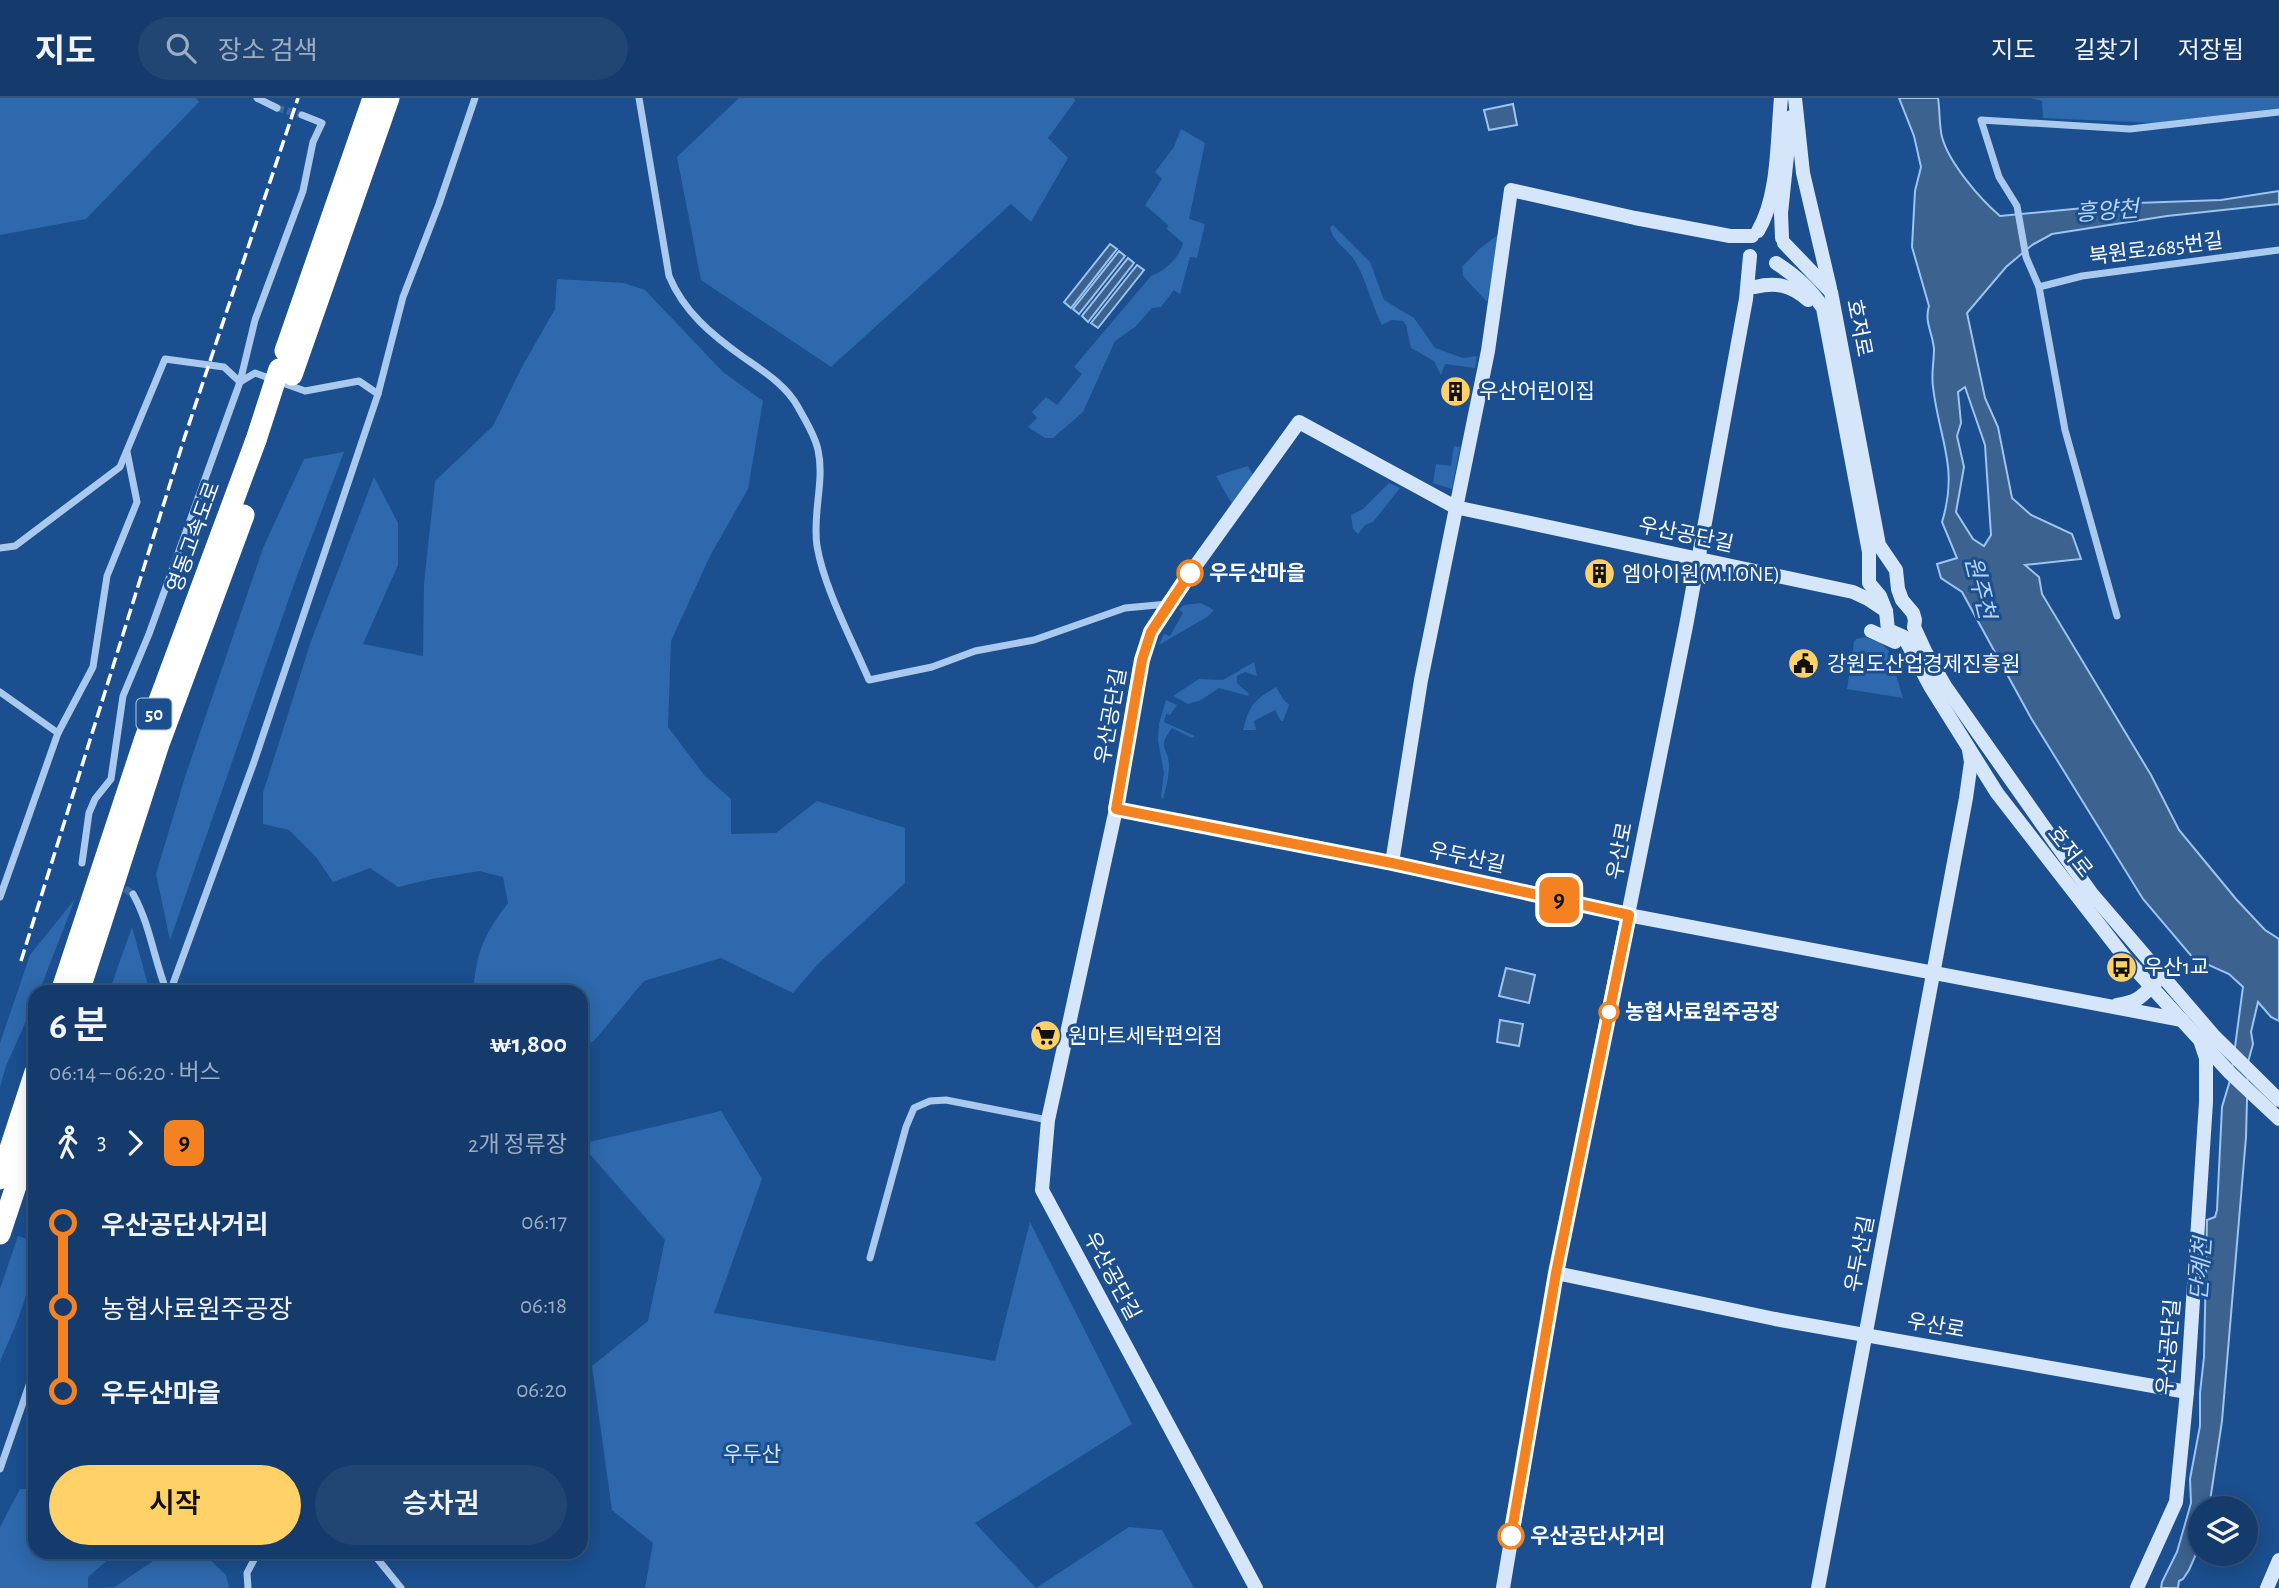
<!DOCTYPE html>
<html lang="ko">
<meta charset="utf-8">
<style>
:root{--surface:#143b6b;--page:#214673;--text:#f1f3f6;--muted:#9dadc1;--line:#33557e;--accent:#ffd166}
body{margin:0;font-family:"Alegreya Sans","Noto Sans KR",sans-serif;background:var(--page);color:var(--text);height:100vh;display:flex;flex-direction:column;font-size:26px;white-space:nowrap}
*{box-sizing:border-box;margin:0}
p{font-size:23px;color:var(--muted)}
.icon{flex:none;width:38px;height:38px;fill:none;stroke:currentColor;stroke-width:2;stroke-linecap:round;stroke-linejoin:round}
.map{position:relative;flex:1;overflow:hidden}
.drawer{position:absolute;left:28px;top:887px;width:560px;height:574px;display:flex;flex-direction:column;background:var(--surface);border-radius:21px;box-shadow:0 4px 18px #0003,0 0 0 2px var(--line)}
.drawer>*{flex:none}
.badge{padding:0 14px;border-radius:10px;font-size:24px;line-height:46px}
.buttons{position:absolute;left:2188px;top:1398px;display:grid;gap:14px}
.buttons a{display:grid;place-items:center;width:70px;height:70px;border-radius:50%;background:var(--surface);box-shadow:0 4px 18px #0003,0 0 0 2px var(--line);font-size:35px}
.map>.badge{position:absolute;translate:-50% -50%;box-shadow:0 0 0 4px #fff}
.legs{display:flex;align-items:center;gap:10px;height:77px;padding:0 21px;font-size:23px}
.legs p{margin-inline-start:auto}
.overview{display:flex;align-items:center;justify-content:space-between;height:119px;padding:0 21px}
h1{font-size:38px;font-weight:600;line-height:52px}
.button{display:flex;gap:14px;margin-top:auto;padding:14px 21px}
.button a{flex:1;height:80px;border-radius:42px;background:var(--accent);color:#111;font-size:28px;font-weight:600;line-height:80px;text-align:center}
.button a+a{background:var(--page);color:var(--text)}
ul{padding:0 21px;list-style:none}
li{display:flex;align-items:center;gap:24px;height:84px;font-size:26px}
li i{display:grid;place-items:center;width:10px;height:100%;margin:0 9px;background:currentColor}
li i::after{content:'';width:18px;height:18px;margin:-9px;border:5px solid;border-radius:50%;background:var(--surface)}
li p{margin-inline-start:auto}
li:first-child i{background:linear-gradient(#0000 50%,currentColor 0)}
li:last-child i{background:linear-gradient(currentColor 50%,#0000 0)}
header{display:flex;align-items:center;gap:42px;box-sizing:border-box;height:98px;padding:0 35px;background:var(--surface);border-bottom:2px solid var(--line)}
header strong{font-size:33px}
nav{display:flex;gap:38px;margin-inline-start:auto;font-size:24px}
.search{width:490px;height:63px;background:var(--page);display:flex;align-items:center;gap:18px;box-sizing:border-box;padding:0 24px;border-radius:38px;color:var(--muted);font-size:26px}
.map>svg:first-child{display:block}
</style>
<header>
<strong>지도</strong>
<div class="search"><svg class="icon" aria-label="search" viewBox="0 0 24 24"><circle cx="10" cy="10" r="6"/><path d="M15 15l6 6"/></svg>장소 검색</div>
<nav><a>지도</a><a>길찾기</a><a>저장됨</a></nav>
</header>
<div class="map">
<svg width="2279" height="1490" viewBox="0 0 2279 1490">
<rect width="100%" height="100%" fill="#1b4f8f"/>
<g fill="#2e69ad">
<polygon points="0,0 196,0 199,4 86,121 0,137"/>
<polygon points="739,0 1074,0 1075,3 1048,40 1068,60 1031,124 1011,106 831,269 701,182 677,59"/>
<polygon points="2031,0 2279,0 2279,10 2155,25 2043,20 2042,3"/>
<path d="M1181 31 1205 45 1189 121 1205 126 1197 160 1190 159 1180 196 1174 192 1161 209 1152 210 1135 229 1115 243 1083 314 1053 340H1045L1028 329 1037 320 1032 314 1046 299 1057 307 1082 276 1074 269 1151 178C1164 174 1180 159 1183 145L1167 131 1168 127 1145 107 1162 81 1155 74 1174 49Z"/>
<path d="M1333 127 1370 164 1384 202 1414 220 1435 250 1463 260 1477 258 1475 270 1445 266 1441 277 1434 263 1411 250 1406 227 1403 223 1391 222 1382 227C1371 206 1366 179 1353 160 1345 149 1332 143 1330 129Z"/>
<polygon points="1499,136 1487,204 1463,178 1462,169 1478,152"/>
<path d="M557 181 624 185 645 192 723 274 763 303 748 391 710 458 671 543 668 629 705 678 731 701V736L776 735 817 703 905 730V785L817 867 793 895 721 860 644 883 594 943 581 949V894H473C477 853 483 838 508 805L503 779 479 773 431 781 398 789 370 770 333 784 316 759 289 732 263 726V695L311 543 374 379 398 425V467L363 546 423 558 424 486 435 383 493 328 522 269 555 211Z"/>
<polygon points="1454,348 1460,349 1452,391 1433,385 1436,366 1451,368"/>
<polygon points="344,354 295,483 170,842 156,776 185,679 263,450 304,361"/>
<polygon points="1248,368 1254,378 1232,406 1216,378"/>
<polygon points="1389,385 1400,390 1373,424 1365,427 1358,436 1353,431 1351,417 1363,411"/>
<polygon points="1201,505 1214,512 1207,519 1159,547 1164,536 1170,538 1183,515 1179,511 1184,507"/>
<polygon points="1865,539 1881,545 1889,553 1903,600 1847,591 1854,544 1856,541"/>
<polygon points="1254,564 1257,578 1245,574 1237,578 1237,585 1249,596 1248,598 1219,590 1201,602 1188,606 1173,598 1199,581 1223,582"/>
<path d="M1276 589 1283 601 1289 607 1283 623H1281L1275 612 1254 623 1256 632H1243C1250 606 1253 603 1276 589Z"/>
<path d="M1166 602 1177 607 1170 617 1166 616 1164 624 1195 638 1192 640 1172 630C1156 652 1168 647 1169 667 1169 679 1166 690 1163 702L1161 698 1164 675 1158 642 1159 626Z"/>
<polygon points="75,801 41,889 39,894 35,894 35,903 6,968 0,989 0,945 30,857"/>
<polygon points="132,829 150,894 109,894"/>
<polygon points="721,1013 762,1081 714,1215 995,1263 1030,1124 1132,1326 975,1425 1036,1490 1129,1429 1162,1432 1194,1490 645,1490 653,1445 612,1412 592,1268 648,1223 665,1142 581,1046"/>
<path d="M18 1138 27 1141C39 1185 16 1224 0 1264V1191Z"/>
<polygon points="20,1391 35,1391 35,1454 117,1454 88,1479 88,1490 0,1490 0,1429"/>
<polygon points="166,1454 202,1454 226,1477 229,1490 98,1490 115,1489"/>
</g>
<g fill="#3c6290" stroke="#9cc4f0" stroke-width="2" fill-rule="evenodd">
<path d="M1899 0H1938C1940 12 1939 27 1942 39 1949 65 1980 101 2000 118L2136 105 2221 102 2279 93V106L2167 118 2052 136 2032 147 2006 169 1967 215 1985 300 1998 329 2012 400 2031 417 2072 436 2081 461 2025 467 2039 479 2042 496 2151 677 2179 732 2236 801 2265 832 2279 841V923L2271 919 2258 904 2251 934 2253 946 2248 964 2246 1039 2222 1323 2209 1410H2200V1447L2189 1472 2183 1481 2179 1483 2178 1490H2161L2162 1484 2177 1454 2191 1405 2190 1381 2200 1328V1295L2204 1259 2207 1122 2215 1119 2217 1112 2222 1009 2231 979 2243 889 2229 876 2193 860 2143 801 2031 620 1962 494 1941 480 1937 466 1957 460 1942 424C1959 369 1939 341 1933 289 1931 276 1934 264 1934 251 1933 236 1924 224 1929 208L1912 149 1915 93 1921 69 1914 38ZM1965 289 1985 347 1991 437 1984 448 1973 441 1956 414 1964 369 1957 338 1961 325 1958 294Z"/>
<polygon points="1513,6 1517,27 1489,32 1484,12"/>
<polygon points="1110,146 1117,151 1071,210 1064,204"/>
<polygon points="1119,153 1125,158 1079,216 1073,211"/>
<polygon points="1128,160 1134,165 1088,224 1082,218"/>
<polygon points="1137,167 1144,172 1098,230 1091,225"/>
<polygon points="1506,870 1535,877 1529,905 1499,898"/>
<polygon points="1500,922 1523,926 1519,948 1497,944"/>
</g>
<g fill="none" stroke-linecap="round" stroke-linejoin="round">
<g stroke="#3d69a0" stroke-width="7" stroke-dasharray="7 3.5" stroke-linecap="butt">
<polyline points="277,10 302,17"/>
<polyline points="116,785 133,796"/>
</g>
<g stroke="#a9c9ee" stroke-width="7">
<polyline points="257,0 277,10"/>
<path d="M639 0 669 178C684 214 712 237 743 259 763 273 786 287 798 309 805 322 815 337 818 352 825 383 812 416 817 448 824 490 852 542 869 582L932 569 975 553 1034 542 1125 510 1168 506"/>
<polyline points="302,17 322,25 313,44 303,93 255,222 240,284 255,275 305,293 359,283 378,296"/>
<polyline points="2039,189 2082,178 2279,152"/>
<polyline points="0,450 15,448 120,369 165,261 224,269 240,284 149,536 123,598 111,681 95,701 89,715 82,765"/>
<polyline points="2117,518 2065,332 2039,189 2026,159 2017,108 1999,79 1981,22 2130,31 2279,14"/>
<polyline points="0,594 58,635"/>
<path d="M133 796C150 826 154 862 167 894"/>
<polyline points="0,799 58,635 93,569 107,478 137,404 127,354"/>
<polyline points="170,894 254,664 378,296 403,199 439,106 475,0"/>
<polyline points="870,1160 906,1029 914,1010 930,1003 946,1002 1048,1022"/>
<polyline points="0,1371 35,1270"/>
<polyline points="372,1454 401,1490"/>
<polyline points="248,1490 247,1475 258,1454"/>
</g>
<g stroke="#d6e6fa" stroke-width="14">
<polyline points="1795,0 1803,75 1830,190"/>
<path d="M1758 133C1779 98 1777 41 1781 0"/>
<polyline points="1782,140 1781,115 1791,19"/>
<polyline points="1784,145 1831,194 1879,447 1896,472 1898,491 1902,502 1913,515 1915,522 1914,529 1925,553 1945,588 2056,746 2092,796 2214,938 2279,1002"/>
<path d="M1776 165C1795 177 1811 191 1823 210L1869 454V485L1880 498 1886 513 1888 532 1904 539 1930 588 1997 695 2126 861 2230 975 2279 1021"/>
<path d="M1755 189C1776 184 1791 187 1808 202"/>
<polyline points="1871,533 1895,544"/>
<polyline points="1116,711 1392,765 1628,817 2182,922"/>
<polyline points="1392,765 1421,582 1488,253 1511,92 1635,120 1730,138 1752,138"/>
<path d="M2117 907C2139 904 2142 898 2157 883"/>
<polyline points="1556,1175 1775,1221 2187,1294"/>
<polyline points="1256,1490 1042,1092 1048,1022 1116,711 1140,569 1151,534 1168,506 1299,324 1455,409 1853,494 1868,501 1886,513"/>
<polyline points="1503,1490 1556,1175 1686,528 1746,201 1750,158"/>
<polyline points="1818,1490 1966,700 1971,664 1969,652"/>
<polyline points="2137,1490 2176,1404 2187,1294 2206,1004 2206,960 2201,945"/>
<polyline points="2267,1490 2279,1462"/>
</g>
<g stroke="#fff" stroke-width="21">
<polyline points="285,253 373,0"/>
<polyline points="292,277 389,0"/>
<polyline points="61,894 144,643 256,342"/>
<polyline points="79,894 159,646 244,417"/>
<polyline points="0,1081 35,974"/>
<polyline points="0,1136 35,1031"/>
</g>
<polyline stroke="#fff" stroke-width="3.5" stroke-dasharray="12 5" stroke-linecap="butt" points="21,863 184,341 298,0"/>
<polyline stroke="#fff" stroke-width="21" points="256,342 279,271"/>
</g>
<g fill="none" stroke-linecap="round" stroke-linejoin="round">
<defs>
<polyline id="line-1" points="1190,475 1151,534 1142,562 1116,711 1392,765 1629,817 1556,1175 1511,1438"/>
</defs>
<use href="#line-1" stroke="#fff" stroke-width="16"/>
<use href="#line-1" stroke="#f58220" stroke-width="10"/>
</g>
<defs>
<symbol id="building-disc" viewBox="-11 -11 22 22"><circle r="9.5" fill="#ffd166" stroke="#1b4f8f"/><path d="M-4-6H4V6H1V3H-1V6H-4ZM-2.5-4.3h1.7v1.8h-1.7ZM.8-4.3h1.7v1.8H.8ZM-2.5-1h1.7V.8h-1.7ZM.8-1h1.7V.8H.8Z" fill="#111"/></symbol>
<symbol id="civic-disc" viewBox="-11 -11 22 22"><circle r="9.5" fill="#ffd166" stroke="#1b4f8f"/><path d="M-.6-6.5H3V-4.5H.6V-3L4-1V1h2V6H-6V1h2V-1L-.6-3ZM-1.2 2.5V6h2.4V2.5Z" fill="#111"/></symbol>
<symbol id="bus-disc" viewBox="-11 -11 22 22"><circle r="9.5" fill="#ffd166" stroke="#1b4f8f"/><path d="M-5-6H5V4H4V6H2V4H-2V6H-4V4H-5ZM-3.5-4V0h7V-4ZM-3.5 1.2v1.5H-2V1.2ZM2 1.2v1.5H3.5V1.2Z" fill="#111"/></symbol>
<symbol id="supermarket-disc" viewBox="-11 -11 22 22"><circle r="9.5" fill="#ffd166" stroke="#1b4f8f"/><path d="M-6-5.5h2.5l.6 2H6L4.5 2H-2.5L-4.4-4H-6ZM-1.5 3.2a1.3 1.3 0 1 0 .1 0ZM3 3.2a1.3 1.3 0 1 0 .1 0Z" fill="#111"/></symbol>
</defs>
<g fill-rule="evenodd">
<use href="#building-disc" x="1438" y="276" width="35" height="35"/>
<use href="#building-disc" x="1582" y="458" width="35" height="35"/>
<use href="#civic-disc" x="1786" y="548" width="35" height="35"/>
<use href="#bus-disc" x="2104" y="852" width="35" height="35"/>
<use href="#supermarket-disc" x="1028" y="920" width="35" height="35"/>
</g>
<g fill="#fff" stroke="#f58220" stroke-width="3.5">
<circle cx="1190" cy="475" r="12"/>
<circle cx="1609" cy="914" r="9"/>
<circle cx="1511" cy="1438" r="12"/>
</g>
<g text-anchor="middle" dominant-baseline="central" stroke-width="6" stroke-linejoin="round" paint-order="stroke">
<rect fill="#1b4f8f" stroke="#bbcadd" stroke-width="2" x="136.5" y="600.5" width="35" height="31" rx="5"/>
<g font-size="19" font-weight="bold" fill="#fff">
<text x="154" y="616">50</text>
</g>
<g font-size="21" fill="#fff" stroke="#1b4f8f">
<text transform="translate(2156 151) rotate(-7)">북원로2685번길</text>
<text transform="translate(1859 230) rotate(79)">호저로</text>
<text transform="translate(1686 437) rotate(12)">우산공단길</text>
<text transform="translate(194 439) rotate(-70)">영동고속도로</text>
<text transform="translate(1111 618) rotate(-80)">우산공단길</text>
<text transform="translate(1620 753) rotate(-79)">우산로</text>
<text transform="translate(2070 754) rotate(52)">호저로</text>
<text transform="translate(1467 760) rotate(12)">우두산길</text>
<text transform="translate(1860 1156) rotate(-79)">우두산길</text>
<text transform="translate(1112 1178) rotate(62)">우산공단길</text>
<text transform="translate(1936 1228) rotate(10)">우산로</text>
<text transform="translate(2169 1249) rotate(-85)">우산공단길</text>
</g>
<g font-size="21" fill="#fff" stroke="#1b4f8f" text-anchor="start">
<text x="1479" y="293">우산어린이집</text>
<text x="1622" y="476">엠아이원(M.I.ONE)</text>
<text x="1827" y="566">강원도산업경제진흥원</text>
<text x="2144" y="869">우산1교</text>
<text x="1068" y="938">원마트세탁편의점</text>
</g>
<g font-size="21" font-weight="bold" fill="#fff" stroke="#1b4f8f" text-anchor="start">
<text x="1209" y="475">우두산마을</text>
<text x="1625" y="914">농협사료원주공장</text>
<text x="1530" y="1438">우산공단사거리</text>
</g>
<g font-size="21" fill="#cfe3fa" stroke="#1b4f8f">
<text x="752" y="1356">우두산</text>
</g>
<g font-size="23" font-style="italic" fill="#b5d3f5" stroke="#1b4f8f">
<text transform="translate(2107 114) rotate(-4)">흥양천</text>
<text transform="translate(1979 490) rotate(76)">원주천</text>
<text transform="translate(2202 1171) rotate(-86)">단계천</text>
</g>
</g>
</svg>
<div class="buttons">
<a><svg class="icon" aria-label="layers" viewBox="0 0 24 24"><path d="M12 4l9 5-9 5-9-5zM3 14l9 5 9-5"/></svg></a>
</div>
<b class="badge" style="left:1559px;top:802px;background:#f58220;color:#111">9</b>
<section class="drawer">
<div class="overview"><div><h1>6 분</h1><p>06:14 – 06:20 · 버스</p></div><b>₩1,800</b></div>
<div class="legs"><svg class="icon" aria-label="walk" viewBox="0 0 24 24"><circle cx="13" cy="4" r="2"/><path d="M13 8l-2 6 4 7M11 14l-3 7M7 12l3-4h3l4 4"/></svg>3<svg class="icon" aria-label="forward" viewBox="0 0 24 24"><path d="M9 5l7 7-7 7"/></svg><b class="badge" style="background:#f58220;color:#111">9</b><p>2개 정류장</p></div>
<ul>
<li><i style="color:#f58220"></i><b>우산공단사거리</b><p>06:17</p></li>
<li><i style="color:#f58220"></i><span>농협사료원주공장</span><p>06:18</p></li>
<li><i style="color:#f58220"></i><b>우두산마을</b><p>06:20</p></li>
</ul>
<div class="button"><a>시작</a><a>승차권</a></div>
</section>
</div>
